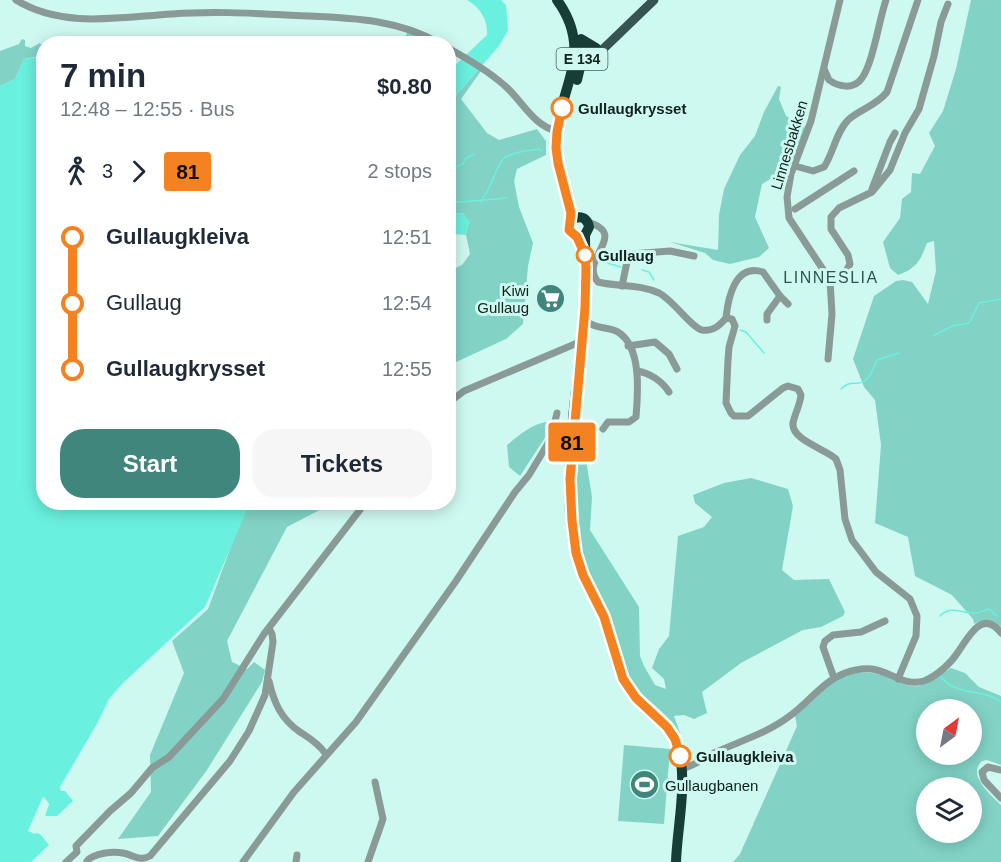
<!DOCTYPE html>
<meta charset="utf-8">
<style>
:root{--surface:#fff;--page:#f6f6f7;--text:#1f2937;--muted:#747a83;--accent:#41867c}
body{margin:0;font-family:Helvetica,sans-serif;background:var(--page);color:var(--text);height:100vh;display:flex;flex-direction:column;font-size:22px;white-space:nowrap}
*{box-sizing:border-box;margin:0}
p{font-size:20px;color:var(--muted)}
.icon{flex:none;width:33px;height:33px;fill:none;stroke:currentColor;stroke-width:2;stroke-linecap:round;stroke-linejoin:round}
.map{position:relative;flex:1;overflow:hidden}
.side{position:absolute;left:36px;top:36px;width:420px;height:474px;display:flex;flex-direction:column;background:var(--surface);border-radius:24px;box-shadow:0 3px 15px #0003}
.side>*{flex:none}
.badge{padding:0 12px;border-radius:4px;font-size:21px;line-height:39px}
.needle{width:39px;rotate:32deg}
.buttons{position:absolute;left:916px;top:699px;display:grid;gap:12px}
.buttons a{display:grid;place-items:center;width:66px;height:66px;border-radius:50%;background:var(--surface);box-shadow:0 3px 15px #0003;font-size:30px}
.map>.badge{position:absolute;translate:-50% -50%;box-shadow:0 0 0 3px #fff}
.legs{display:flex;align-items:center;gap:9px;height:66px;padding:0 24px;font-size:20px}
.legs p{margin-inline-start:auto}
.head{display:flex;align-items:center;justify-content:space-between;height:102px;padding:0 24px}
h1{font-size:33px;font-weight:800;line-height:45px}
.action{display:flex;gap:12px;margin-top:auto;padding:12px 24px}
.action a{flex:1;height:69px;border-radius:24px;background:var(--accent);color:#fff;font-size:24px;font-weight:800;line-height:69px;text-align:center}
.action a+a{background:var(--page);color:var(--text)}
ul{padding:0 24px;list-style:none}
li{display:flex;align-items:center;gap:21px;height:66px;font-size:22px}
li i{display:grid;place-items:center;width:9px;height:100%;margin:0 8px;background:currentColor}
li i::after{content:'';width:15px;height:15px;margin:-8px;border:4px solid;border-radius:50%;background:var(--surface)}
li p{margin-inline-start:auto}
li:first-child i{background:linear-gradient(#0000 50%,currentColor 0)}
li:last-child i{background:linear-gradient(currentColor 50%,#0000 0)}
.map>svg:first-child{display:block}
</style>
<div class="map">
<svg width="1001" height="862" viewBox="0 0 1001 862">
<rect width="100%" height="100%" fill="#cef9f1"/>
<g fill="#82d3c6" fill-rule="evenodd">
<path d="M971 0H1001V627C993 621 983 619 974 624L973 619 952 595 915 576 908 537 875 523 881 445 875 400 864 387 853 359 874 296 896 281 903 280 912 282 928 304 936 271 934 241 927 243C920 261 917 268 898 275L890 268 883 242 900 218 902 199 911 192 912 173 920 174 935 146 929 133 943 111 956 69Z"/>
<polygon points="408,31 432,43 402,44"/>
<polygon points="22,39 25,40 25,46 31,48 40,43 43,46 39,56 24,59 15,79 0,86 0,51 19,44"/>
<polygon points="479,69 481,71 461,99 487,133 499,140 537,129 546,141 546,155 517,169 514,181 519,207 533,243 528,266 523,324 506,339 454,363 449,376 449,271 462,265 470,254 466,235 469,222 463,213 449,214 449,115 457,94"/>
<polygon points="778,86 781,87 779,99 786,116 804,126 805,130 790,167 762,184 755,217 769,248 759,257 730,264 713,260 705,253 670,242 718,250 719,215 724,189 740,155 755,136 764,112"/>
<path d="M546 422 549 425 548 433 520 476 509 467 507 445C518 436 532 424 546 422Z"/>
<path d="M577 453 585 454 592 497 590 530 639 607 640 656 644 666 655 685 666 689 664 679 652 668 659 649 669 636 678 536 704 527 712 517 695 503 693 495 724 483 751 478 788 489 793 506 782 570 794 580 829 579 845 612 843 616 821 627 803 630 741 663 702 692 707 713 694 719 684 715 674 716 681 736C669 712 644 701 629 679 617 661 617 637 609 618 601 597 589 580 582 559 572 526 576 487 577 453Z"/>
<polygon points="250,502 333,503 287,527 227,641 232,662 247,669 254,662 265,670 262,682 207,770 158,836 118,839 151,792 150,755 184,673 172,641 208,609 237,530"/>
<path d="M951 668 965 673 979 687 1001 696V765L987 760 982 761C967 775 990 794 1001 805V862H733L740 854 797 726 795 716C823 690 845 661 887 677 895 680 909 688 918 686 926 685 943 672 951 668ZM927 710H972V754H927ZM927 788H972V832H927Z"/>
<polygon points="624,745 670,749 664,824 618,821"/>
</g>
<g fill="#6af0de">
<path d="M467 0H501L506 5 508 30 499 46 457 94 449 115 450 95 449 94V71L487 35C488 20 481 8 467 0Z"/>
<polygon points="38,57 43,58 44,502 250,503 205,607 123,683 109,699 98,722 60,787 61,791 65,791 73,801 57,816 45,816 49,804 44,797 28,831 40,834 49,845 31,862 0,862 0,86 15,79 24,59"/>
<polygon points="463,213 470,222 466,235 454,234 449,239 449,214"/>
</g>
<polygon fill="#cef9f1" points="43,797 49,804 44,814 48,818 43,819 41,815 45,804 44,802 32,829 41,831 40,834 36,832 35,834 28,831"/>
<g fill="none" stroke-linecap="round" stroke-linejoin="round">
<g stroke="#6af0de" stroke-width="1.5">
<polyline points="448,176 453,168 463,164 465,159 474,154"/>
<path d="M480 202C492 190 496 162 506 157 516 151 528 151 539 149L542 151"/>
<polyline points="448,203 507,198"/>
<polyline points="601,258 607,263 621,267"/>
<polyline points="642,270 649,272 654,280"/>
<polyline points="740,330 746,332 764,353"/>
<polyline points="933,336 952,326 969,323 979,303 1001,299"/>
<path d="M841 389C848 382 851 384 859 383 870 381 873 369 877 360L899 353"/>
<path d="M940 616C950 605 961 613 974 613 979 613 984 610 989 609L997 616"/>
<path d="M939 675C957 698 981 687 1001 702"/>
</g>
<g stroke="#899a97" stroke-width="7">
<path d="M16 0C63 29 121 17 172 14 210 11 248 13 286 15 340 18 393 16 441 44"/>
<path d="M448 48C468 59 487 70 504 85 522 100 533 126 557 131"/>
<path d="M824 69 829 80C839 87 854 90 862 78 873 63 879 20 886 0"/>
<path d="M795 166 813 171 824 167C834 152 835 134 848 120 860 109 876 106 887 92L918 0"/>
<polyline points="872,189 890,142 895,133"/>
<polyline points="795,209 854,171"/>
<path d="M588 222C630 235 578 259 598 282 618 287 640 284 659 293 674 301 691 327 702 330 713 332 720 325 726 318L732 319 735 326 729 347 728 360 726 403 731 413 734 416H748L783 388 788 386 798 389 801 395C800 405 795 413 793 423 791 440 826 449 836 459L840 470 845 519 852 540 876 572 910 599 917 616 916 636 898 679"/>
<polyline points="829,278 844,275 850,264 848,255 831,229 831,217 839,208 872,192 890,170 905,133 919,109 934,56 941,22 948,4"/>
<polyline points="622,286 628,257 631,254 670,251 694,256"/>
<path d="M726 318C728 298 735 263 763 272L780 296 788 304"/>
<polyline points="767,320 767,314 780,296"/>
<path d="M591 324C599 329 610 327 618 332 642 347 638 393 636 417L629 422H608L603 429"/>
<polyline points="628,346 655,342 669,354 677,369"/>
<polyline points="828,359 832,314 830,280 789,218 787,197 791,174 811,121 840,0"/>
<path d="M637 371C650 373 662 381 669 392"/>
<polyline points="448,403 464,391 582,341"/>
<polyline points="834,678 823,647 825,641 833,635 861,632 885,621"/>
<path d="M269 681C274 703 281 719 300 732 309 738 318 743 325 753"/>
<path d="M681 769C694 766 703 759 714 753 740 741 768 733 791 715 810 701 822 682 845 673 853 670 863 668 872 669 889 671 905 687 924 681 937 676 951 663 958 652 968 638 982 608 1001 633"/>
<polyline points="1001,770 988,767 982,772 984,780 1001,798"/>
<path d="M87 861C94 853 113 851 123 853 134 855 139 862 150 856L230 761 249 731 265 695 273 642 272 634 269 628"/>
<polyline points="66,862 77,852 76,846 110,811 131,793 152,768 169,757 223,699 264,634 366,502"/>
<polyline points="243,862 294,792 356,722 456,581 515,492 529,475 547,445 552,433 557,413"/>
<polyline points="296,862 297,855"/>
<polyline points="368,862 383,819 375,782"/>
</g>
<polyline stroke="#365550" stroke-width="9" points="577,56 588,60 598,54 654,0"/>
<g stroke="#173d38" stroke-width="10">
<path d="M557 0C597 55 555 91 556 147 557 172 569 194 572 219"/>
<polyline points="581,39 596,48"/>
<polyline points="577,80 582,59 581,43"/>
<path d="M585 235 577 237 570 232 568 227C572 214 587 214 589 227L585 235C585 259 587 283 585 307 579 386 559 474 575 552 581 576 595 596 604 618 613 641 614 666 627 687 641 709 668 719 677 745 689 778 677 827 676 862"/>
</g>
</g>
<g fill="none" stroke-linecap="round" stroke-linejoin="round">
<defs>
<polyline id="line-1" points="562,108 557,132 556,148 558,163 571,213 569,230 577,237 585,255 586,268 585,308 570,479 572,521 576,553 583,575 604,617 623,679 636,698 667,727 675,739 680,756"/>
</defs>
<use href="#line-1" stroke="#fff" stroke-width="14"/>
<use href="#line-1" stroke="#f58220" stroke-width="9"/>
</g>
<defs>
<symbol id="supermarket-disc" viewBox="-11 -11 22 22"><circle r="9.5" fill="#41867c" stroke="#cef9f1"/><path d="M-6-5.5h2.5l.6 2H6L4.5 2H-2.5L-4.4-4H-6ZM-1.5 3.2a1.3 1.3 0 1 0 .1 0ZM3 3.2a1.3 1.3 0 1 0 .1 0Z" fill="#fff"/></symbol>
<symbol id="stadium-disc" viewBox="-11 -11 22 22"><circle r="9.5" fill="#41867c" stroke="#cef9f1"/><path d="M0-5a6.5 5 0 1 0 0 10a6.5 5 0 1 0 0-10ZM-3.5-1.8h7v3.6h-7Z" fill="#fff"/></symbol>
</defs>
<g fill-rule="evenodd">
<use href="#supermarket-disc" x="534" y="282" width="33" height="33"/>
<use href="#stadium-disc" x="628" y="768" width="33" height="33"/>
</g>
<g fill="#fff" stroke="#f58220" stroke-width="3">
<circle cx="562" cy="108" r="10"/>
<circle cx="585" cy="255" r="8"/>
<circle cx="680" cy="756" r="10"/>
</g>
<g text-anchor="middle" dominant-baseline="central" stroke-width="6" stroke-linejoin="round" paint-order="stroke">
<rect fill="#cef9f1" stroke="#4a625d" stroke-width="1.5" x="556.5" y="48" width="51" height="22" rx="4.5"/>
<g font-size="14" font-weight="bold" fill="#11211e">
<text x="582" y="59">E 134</text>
</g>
<g font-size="15" font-weight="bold" fill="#11211e" stroke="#cef9f1" text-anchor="start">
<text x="578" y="108">Gullaugkrysset</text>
<text x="598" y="255">Gullaug</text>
<text x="696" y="756">Gullaugkleiva</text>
</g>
<g font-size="15" fill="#11211e" stroke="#cef9f1">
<text transform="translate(789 145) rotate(-73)">Linnesbakken</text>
</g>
<g font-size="15" fill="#11211e" stroke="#cef9f1" text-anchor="end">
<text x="529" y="290">Kiwi<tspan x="529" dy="17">Gullaug</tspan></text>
<text x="665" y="785" text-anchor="start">Gullaugbanen</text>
</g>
<g font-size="16" letter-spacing="1.5" fill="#2f554f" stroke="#cef9f1">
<text x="831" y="277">LINNESLIA</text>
</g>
</g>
</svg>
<div class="buttons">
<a><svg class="needle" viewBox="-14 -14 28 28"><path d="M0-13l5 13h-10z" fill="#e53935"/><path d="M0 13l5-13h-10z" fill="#747a83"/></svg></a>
<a><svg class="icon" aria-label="layers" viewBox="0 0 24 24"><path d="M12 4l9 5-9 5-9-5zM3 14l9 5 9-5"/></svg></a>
</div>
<b class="badge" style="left:572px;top:442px;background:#f58220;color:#111">81</b>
<section class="side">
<div class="head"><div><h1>7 min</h1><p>12:48 – 12:55 · Bus</p></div><b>$0.80</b></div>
<div class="legs"><svg class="icon" aria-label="walk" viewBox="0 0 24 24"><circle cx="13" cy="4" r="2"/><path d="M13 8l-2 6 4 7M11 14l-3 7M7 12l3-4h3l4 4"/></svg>3<svg class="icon" aria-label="forward" viewBox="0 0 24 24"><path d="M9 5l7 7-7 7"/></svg><b class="badge" style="background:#f58220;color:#111">81</b><p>2 stops</p></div>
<ul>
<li><i style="color:#f58220"></i><b>Gullaugkleiva</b><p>12:51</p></li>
<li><i style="color:#f58220"></i><span>Gullaug</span><p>12:54</p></li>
<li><i style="color:#f58220"></i><b>Gullaugkrysset</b><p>12:55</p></li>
</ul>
<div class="action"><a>Start</a><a>Tickets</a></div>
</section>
</div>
